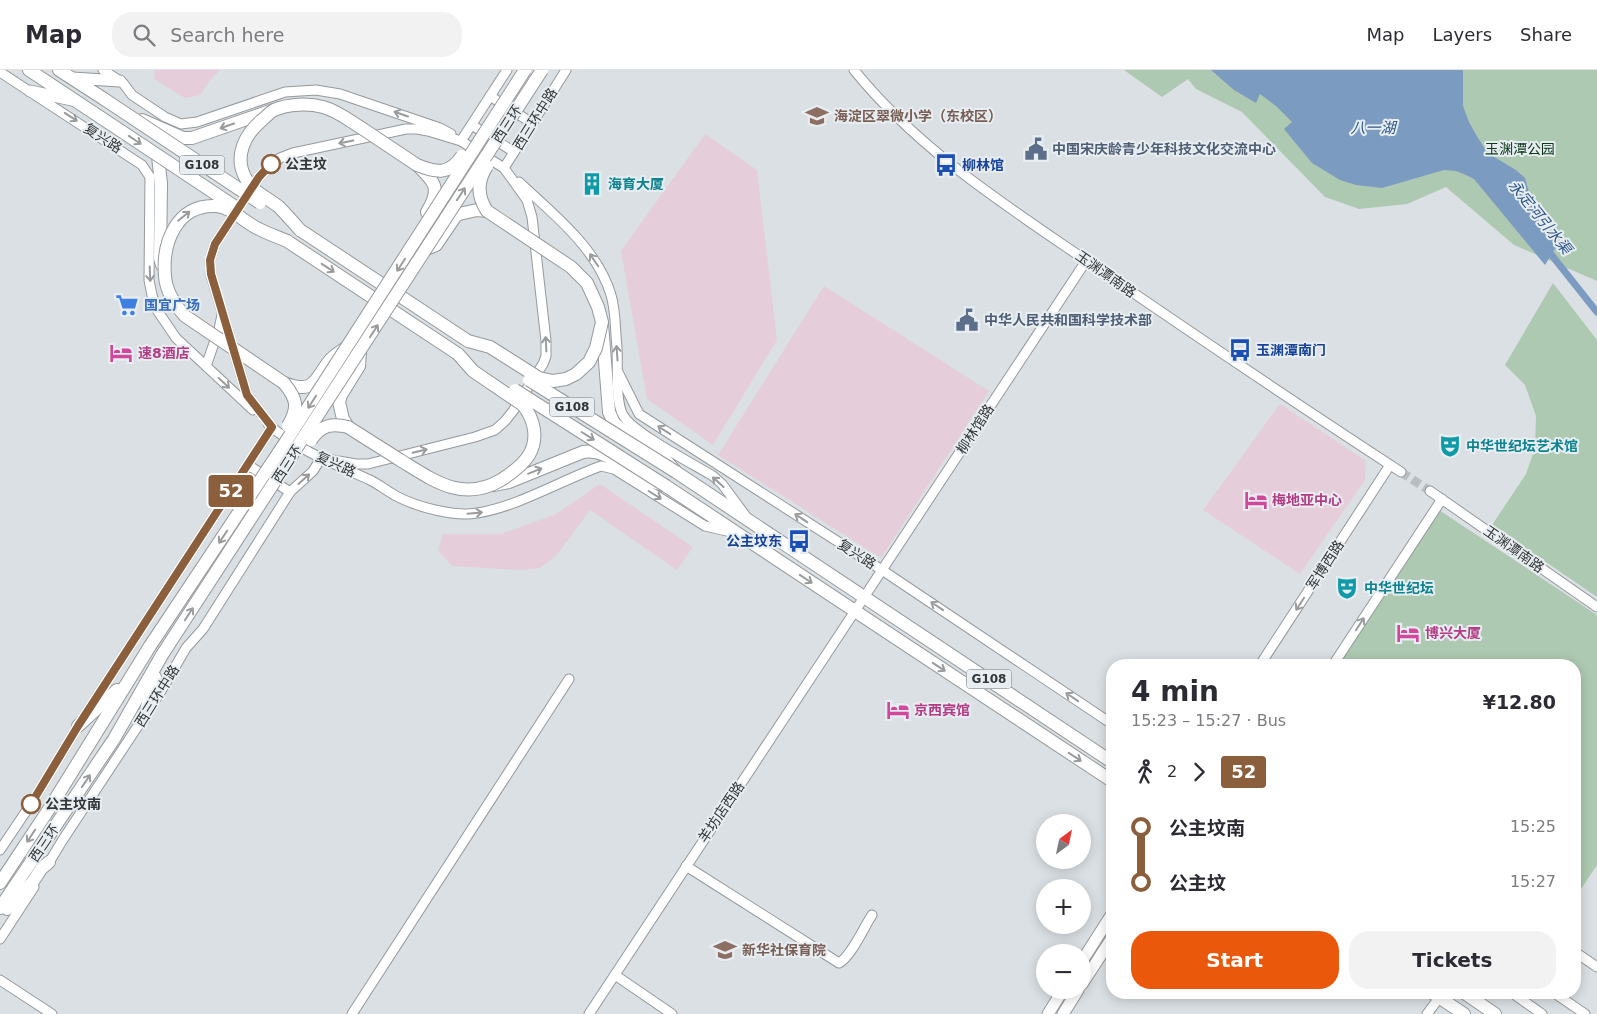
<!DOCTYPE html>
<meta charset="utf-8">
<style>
:root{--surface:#fff;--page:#f2f2f3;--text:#2b2b33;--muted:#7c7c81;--line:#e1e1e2;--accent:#ea580c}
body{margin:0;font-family:"DejaVu Sans","Noto Sans SC",sans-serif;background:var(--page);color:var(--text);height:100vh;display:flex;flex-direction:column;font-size:19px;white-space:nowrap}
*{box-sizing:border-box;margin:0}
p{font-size:16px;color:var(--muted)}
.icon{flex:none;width:28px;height:28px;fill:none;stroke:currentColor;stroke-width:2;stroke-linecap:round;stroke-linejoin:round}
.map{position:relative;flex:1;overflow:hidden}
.details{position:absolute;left:1106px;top:589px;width:475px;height:340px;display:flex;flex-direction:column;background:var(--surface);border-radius:20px;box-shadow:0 2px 12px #0003}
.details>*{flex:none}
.badge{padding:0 10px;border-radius:4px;font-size:18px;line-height:32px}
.needle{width:32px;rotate:33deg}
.buttons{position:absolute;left:1036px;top:744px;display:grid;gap:10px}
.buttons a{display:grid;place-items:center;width:55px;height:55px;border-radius:50%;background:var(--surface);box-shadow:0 2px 12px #0003;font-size:25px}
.map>.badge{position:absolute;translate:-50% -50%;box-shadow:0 0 0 2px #fff}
.legs{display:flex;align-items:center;gap:8px;height:55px;padding:0 25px;font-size:16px}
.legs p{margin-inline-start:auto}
.headline{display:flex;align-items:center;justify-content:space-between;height:85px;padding:0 25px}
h1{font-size:28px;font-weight:600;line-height:38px}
.cta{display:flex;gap:10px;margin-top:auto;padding:10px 25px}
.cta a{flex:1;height:58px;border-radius:20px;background:var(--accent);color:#fff;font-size:20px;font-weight:600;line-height:58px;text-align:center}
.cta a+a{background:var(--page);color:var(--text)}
ul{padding:0 25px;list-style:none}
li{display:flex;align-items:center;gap:18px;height:55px;font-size:19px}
li i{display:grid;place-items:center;width:8px;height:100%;margin:0 6px;background:currentColor}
li i::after{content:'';width:12px;height:12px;margin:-6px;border:4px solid;border-radius:50%;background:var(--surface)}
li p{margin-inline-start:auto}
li:first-child i{background:linear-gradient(#0000 50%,currentColor 0)}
li:last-child i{background:linear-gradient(currentColor 50%,#0000 0)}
header{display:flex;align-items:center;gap:30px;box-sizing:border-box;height:70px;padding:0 25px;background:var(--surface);border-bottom:1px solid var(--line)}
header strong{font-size:24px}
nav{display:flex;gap:28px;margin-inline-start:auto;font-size:18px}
.search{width:350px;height:45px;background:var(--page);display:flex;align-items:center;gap:12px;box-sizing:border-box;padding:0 18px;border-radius:20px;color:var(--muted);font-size:19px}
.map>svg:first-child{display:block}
</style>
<header>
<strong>Map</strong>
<div class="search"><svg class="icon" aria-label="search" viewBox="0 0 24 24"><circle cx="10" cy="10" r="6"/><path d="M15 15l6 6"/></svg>Search here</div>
<nav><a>Map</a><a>Layers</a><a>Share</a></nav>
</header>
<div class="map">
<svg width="1597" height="944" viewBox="0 0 1597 944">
<rect width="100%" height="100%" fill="#dae0e4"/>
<g fill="#e5ced9">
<polygon points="155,0 220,0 210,10 200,25 185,28 154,9"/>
<polygon points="705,64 757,100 777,270 713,375 647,329 621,181"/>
<polygon points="824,216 989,321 881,488 718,385"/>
<polygon points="1280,334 1366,391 1365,410 1300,504 1203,440"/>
<polygon points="600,414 693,477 677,500 590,440 556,486 540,498 519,500 452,496 438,480 443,464 501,464 556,444"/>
</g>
<g fill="#aec9b1">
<polygon points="1124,0 1597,0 1597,211 1514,175 1446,117 1407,134 1359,139 1325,127 1242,42 1196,19 1188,9 1162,27"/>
<polygon points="1553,213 1597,270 1597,527 1492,455 1526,404 1535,378 1536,346 1525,315 1505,295"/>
<polygon points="1439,440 1597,545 1597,795 1575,828 1575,595 1336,595"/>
</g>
<polygon fill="#7c9bc1" points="1211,0 1463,0 1463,36 1469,52 1475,63 1483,76 1491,85 1516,100 1525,108 1533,137 1559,172 1545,195 1474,109 1466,105 1456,101 1444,100 1382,118 1356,115 1340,110 1312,93 1284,59 1292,52 1276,36 1260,24 1256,33 1234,20"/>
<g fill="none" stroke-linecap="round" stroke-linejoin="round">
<polyline stroke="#7c9bc1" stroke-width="7" points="1546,178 1597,242"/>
<polyline stroke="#b9bec2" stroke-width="9" stroke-dasharray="9 4.5" stroke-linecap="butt" points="1401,402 1430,421"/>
<defs>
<g id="minor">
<polyline points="103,0 123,13 132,25 165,47 181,54 197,52 285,22 316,20 340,24 440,58 451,64"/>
<path d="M854 0C921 83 1013 140 1100 200 1199 268 1300 336 1401 402"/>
<polyline points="0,2 142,95 150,107 149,210 152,225 157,240 176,268 253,340"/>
<polyline points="490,26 532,53"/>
<polyline points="472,55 514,82"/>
<polyline points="461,71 507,0"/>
<polyline points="504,98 566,0"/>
<path d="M519 112C553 144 597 178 611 225 616 241 615 260 617 277 618 294 615 332 623 345 632 362 693 394 713 406L722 414 745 445"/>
<polyline points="206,296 219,259 222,245"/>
<polyline points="618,302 639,344 882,500 1112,654"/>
<path d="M268 354C297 380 335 394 370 410 380 415 387 421 396 426 417 437 454 447 477 443 517 437 562 410 601 396L614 399 705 456 731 462"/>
<polyline points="272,357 247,325 211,205 210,190 215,174 259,107 270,95 280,88 293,83 406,59 417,59 428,61 461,71 504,98 527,130 532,147 546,271 546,286 543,294 513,341 505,351 495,360 475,367 368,394 356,394 321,388"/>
<polyline points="248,395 290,422"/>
<polyline points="1430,421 1597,537"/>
<polyline points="1260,595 1390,395"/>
<polyline points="1333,595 1442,429"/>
<polyline points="0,780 31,734 78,656 272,357"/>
<polyline points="47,796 62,771 161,621 186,578 203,559 290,422 313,401 321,388"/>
<path d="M686 796 839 893C851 887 864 857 872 845"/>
<polyline points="0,869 34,817"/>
<polyline points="1575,882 1597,897"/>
<polyline points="615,905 672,944"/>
<polyline points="0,910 52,944"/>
<polyline points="1511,922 1542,944"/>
<polyline points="1553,922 1585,944"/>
<polyline points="352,944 569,609"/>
<polyline points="589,944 1086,191"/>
<polyline points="1427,944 1439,928"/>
</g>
<g id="major">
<polyline points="72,8 120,11"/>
<polyline points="30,21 72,30"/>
<polyline points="1082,891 1112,844"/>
<polyline points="1082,914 1112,868"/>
<polyline points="1048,944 1063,920"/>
<polyline points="1063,944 1078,920"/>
</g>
<g id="highway">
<polyline points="29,0 94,43"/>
<polyline points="59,0 104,29"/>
<polyline points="142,50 183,68 192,68 273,40"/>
<polyline points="158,86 161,114 160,188 162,195"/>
<path d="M417 95C436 113 441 119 427 142"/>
<polyline points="300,160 468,271"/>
<polyline points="287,171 458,284"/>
<polyline points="426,179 436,175 455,147 459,144 477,140 487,141"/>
<polyline points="602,254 609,342 614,353 620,358 661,385 676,402 1112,692"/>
<path d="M284 313C316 325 314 309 331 289 335 285 340 282 344 279"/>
<polyline points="348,357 343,349 339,332 341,325 359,296 360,282"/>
<path d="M494 415 509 412 583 382C605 378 624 399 643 408 650 412 659 413 666 416L1112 711"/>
<polyline points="144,648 155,607"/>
<polyline points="78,656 117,620"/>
<polyline points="0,813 51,736 150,576"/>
<polyline points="0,838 114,669 162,585"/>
<polyline points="7,839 32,813 41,799 49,792"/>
<polyline points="1431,922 1464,944"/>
<polyline points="1463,922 1495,944"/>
</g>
</defs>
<use href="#minor" stroke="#94999d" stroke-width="11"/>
<use href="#major" stroke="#94999d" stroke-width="13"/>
<use href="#highway" stroke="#94999d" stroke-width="14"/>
<use href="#minor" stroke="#fff" stroke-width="9"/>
<use href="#major" stroke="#fff" stroke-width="11"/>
<use href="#highway" stroke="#fff" stroke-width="12"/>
<defs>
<g id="highway-bridge">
<polyline points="104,29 260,133"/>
<polyline points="94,43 237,138"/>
<path d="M300 160C293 152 286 144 279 137 267 127 252 122 245 107 234 86 245 64 262 50 266 47 270 42 274 40 288 34 308 33 323 37 338 41 350 51 363 59 381 71 399 83 417 95 437 103 449 105 462 86"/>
<path d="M287 171C278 167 268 164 259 159 245 153 232 137 216 136 177 134 162 172 165 206 166 221 175 235 185 246L284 313C297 329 299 337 288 356"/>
<path d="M468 271 490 277 539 308 553 311 566 309 576 304 589 292 596 278 602 252 598 237 587 213 571 197 487 141C477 126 477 111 487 96"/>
<polyline points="529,310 676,402"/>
<polyline points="515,320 666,416"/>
<path d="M311 370C321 355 332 353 348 357 365 368 383 379 400 390 433 410 462 433 501 410 512 403 522 396 529 385 539 368 534 349 523 335L473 301 458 284"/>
<polyline points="150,576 285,373 525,0"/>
<polyline points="162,585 542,0"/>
</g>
</defs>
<use href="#highway-bridge" stroke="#94999d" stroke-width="14" stroke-linecap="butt"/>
<use href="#highway-bridge" stroke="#fff" stroke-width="12"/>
</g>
<defs><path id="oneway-shaft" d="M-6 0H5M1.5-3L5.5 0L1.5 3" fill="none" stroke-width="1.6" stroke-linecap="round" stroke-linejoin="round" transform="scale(1.25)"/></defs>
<g stroke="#9a9b9c">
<use href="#oneway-shaft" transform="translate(401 44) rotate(-161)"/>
<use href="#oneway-shaft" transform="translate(71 47) rotate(33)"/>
<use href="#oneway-shaft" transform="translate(227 56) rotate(161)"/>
<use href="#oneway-shaft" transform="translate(135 70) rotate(34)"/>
<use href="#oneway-shaft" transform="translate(346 72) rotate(168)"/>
<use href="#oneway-shaft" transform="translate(461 124) rotate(-57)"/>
<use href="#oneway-shaft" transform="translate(184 146) rotate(-39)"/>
<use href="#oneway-shaft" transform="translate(594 190) rotate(-124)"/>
<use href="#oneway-shaft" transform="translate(401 195) rotate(123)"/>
<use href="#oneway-shaft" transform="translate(328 198) rotate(33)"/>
<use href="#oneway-shaft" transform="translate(150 204) rotate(88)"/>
<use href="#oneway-shaft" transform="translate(374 261) rotate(-57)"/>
<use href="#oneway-shaft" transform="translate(546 274) rotate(-93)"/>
<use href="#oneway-shaft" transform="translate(617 283) rotate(-94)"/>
<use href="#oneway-shaft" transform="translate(224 313) rotate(43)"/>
<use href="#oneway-shaft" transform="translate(312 332) rotate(123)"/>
<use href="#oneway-shaft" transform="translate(664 360) rotate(-147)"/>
<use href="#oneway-shaft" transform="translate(588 366) rotate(32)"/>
<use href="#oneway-shaft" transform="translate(420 381) rotate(-14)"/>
<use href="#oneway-shaft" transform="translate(535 401) rotate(-22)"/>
<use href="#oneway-shaft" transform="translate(304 409) rotate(-42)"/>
<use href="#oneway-shaft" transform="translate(718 412) rotate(-138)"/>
<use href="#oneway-shaft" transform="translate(655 425) rotate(32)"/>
<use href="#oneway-shaft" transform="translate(475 443) rotate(-5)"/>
<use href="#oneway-shaft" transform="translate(801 448) rotate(-147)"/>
<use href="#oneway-shaft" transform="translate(223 467) rotate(124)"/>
<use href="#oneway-shaft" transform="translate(806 509) rotate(34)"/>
<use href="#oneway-shaft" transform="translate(1300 534) rotate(123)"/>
<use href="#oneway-shaft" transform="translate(937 536) rotate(-146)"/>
<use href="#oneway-shaft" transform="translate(189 544) rotate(-57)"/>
<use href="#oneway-shaft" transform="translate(1360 554) rotate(-57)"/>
<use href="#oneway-shaft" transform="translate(939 597) rotate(33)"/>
<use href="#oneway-shaft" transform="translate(1072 627) rotate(-146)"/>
<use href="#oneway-shaft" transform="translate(1075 687) rotate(33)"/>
<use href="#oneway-shaft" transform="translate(86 711) rotate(-56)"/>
<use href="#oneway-shaft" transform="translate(31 766) rotate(123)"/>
</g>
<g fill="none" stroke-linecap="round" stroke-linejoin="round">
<defs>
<polyline id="line-1" points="31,734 78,656 272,357 247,325 211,204 210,190 215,174 259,107 271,94"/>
</defs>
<use href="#line-1" stroke="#fff" stroke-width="11"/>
<use href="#line-1" stroke="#8b5e3c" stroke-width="8"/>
</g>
<defs>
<symbol id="school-bare" viewBox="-9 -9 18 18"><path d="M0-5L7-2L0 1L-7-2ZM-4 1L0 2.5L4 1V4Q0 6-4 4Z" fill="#8d6e63" stroke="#e8edf1" stroke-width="2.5" paint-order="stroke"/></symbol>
<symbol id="civic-bare" viewBox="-9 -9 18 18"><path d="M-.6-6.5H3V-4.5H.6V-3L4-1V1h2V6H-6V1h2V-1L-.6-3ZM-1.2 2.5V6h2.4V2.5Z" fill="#5c6f8a" stroke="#e8edf1" stroke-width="2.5" paint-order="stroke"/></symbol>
<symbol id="bus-bare" viewBox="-9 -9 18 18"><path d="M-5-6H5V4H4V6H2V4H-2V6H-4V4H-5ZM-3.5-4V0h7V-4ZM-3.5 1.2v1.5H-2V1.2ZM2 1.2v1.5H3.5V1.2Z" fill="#1a4fb4" stroke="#e8edf1" stroke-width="2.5" paint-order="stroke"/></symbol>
<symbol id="building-bare" viewBox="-9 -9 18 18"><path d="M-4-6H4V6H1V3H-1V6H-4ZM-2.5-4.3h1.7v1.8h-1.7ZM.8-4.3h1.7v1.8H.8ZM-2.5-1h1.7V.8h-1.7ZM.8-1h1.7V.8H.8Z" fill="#0f9aa8" stroke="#e8edf1" stroke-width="2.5" paint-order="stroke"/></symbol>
<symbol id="supermarket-bare" viewBox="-9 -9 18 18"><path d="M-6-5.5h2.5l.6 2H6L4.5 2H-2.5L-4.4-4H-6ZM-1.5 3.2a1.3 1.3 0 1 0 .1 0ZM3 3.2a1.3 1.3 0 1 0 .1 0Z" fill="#3f7fe0" stroke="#e8edf1" stroke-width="2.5" paint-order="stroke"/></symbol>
<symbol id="hotel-bare" viewBox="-9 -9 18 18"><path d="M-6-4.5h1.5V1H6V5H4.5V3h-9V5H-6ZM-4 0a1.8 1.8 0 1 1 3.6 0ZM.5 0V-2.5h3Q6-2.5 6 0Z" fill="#d1479c" stroke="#e8edf1" stroke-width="2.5" paint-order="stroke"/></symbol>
<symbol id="theatre-bare" viewBox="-9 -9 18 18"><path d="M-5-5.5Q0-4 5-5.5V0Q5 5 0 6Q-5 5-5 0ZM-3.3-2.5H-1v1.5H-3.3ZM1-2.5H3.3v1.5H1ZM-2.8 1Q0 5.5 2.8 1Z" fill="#0f9aa8" stroke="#e8edf1" stroke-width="2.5" paint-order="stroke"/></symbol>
</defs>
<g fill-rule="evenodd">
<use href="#school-bare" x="801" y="30" width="32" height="32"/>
<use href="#civic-bare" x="1020" y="63" width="32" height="32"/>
<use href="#bus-bare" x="930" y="79" width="32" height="32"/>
<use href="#building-bare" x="576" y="98" width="32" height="32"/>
<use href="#supermarket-bare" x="111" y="219" width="32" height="32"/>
<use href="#civic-bare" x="951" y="234" width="32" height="32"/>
<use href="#bus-bare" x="1224" y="264" width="32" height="32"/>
<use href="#hotel-bare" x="105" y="267" width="32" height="32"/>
<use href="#theatre-bare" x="1434" y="360" width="32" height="32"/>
<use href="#hotel-bare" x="1240" y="414" width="32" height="32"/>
<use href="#bus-bare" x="783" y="455" width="32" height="32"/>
<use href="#theatre-bare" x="1331" y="502" width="32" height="32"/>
<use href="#hotel-bare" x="1392" y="547" width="32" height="32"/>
<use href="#hotel-bare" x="882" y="624" width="32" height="32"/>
<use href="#school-bare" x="709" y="864" width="32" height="32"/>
</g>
<g fill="#fff" stroke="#8b5e3c" stroke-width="2.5">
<circle cx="271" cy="94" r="9"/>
<circle cx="31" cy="734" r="9"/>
</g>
<g text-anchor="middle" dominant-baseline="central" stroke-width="4" stroke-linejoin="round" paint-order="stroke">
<g fill="#e8edf1" stroke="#6a6e70" stroke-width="1">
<rect x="179.5" y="85.5" width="45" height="19" rx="4"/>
<rect x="549.5" y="327.5" width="45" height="19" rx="4"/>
<rect x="966.5" y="599.5" width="45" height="19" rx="4"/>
</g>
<g font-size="12" font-weight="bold" fill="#343738">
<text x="202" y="95">G108</text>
<text x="572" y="337">G108</text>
<text x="989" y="609">G108</text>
</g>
<g font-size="14" font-weight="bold" fill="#785e54" stroke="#e8edf1" text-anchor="start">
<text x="834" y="46">海淀区翠微小学（东校区）</text>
<text x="742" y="880">新华社保育院</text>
</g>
<g font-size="14" fill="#343738" stroke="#e8edf1">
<text transform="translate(535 49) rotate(-58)">西三环中路</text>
<text transform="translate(507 54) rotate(-57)">西三环</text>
<text transform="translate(103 68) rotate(33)">复兴路</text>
<text transform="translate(1106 204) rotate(35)">玉渊潭南路</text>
<text transform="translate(975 359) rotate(-57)">柳林馆路</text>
<text transform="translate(287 394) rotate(-57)">西三环</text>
<text transform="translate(336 394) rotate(25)">复兴路</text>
<text transform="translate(1514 479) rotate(35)">玉渊潭南路</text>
<text transform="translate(857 484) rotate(33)">复兴路</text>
<text transform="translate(1325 495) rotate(-57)">军博西路</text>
<text transform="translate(157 626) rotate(-58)">西三环中路</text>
<text transform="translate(721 742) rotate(-56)">羊坊店西路</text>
<text transform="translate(44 773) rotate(-56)">西三环</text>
</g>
<g font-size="14" font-weight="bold" fill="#4e5e75" stroke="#e8edf1" text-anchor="start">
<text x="1052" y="79">中国宋庆龄青少年科技文化交流中心</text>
<text x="984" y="250">中华人民共和国科学技术部</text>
</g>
<g font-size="14" fill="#0a3917" stroke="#e8edf1">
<text x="1520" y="79">玉渊潭公园</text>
</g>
<g font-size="14" font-weight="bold" fill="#343738" stroke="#e8edf1" text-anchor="start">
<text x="285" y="94">公主坟</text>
<text x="45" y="734">公主坟南</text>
</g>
<g font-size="14" font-weight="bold" fill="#164399" stroke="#e8edf1" text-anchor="start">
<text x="962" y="95">柳林馆</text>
<text x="1256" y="280">玉渊潭南门</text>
<text x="782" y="471" text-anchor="end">公主坟东</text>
</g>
<g font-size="14" font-weight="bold" fill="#0d838f" stroke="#e8edf1" text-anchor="start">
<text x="608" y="114">海育大厦</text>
<text x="1466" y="376">中华世纪坛艺术馆</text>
<text x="1364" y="518">中华世纪坛</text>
</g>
<g font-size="14" font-weight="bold" fill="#366cbe" stroke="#e8edf1" text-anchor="start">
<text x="144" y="235">国宜广场</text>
</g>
<g font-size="14" font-weight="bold" fill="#b23c85" stroke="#e8edf1" text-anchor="start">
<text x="138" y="283">速8酒店</text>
<text x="1272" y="430">梅地亚中心</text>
<text x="1425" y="563">博兴大厦</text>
<text x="914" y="640">京西宾馆</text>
</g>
<g font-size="15" font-style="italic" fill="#2c578a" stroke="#e8edf1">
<text x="1373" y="58">八一湖</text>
<text transform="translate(1540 147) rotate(51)">永定河引水渠</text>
</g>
</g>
</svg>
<div class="buttons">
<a><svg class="needle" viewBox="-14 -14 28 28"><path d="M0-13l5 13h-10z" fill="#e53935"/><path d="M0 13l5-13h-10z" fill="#7c7c81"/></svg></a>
<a>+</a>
<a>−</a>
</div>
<b class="badge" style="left:231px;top:421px;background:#8b5e3c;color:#fff">52</b>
<section class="details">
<div class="headline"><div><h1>4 min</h1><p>15:23 – 15:27 · Bus</p></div><b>¥12.80</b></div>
<div class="legs"><svg class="icon" aria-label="walk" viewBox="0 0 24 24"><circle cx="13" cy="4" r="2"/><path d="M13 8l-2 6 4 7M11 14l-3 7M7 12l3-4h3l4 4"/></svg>2<svg class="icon" aria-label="forward" viewBox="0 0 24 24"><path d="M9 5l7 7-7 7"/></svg><b class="badge" style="background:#8b5e3c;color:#fff">52</b></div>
<ul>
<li><i style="color:#8b5e3c"></i><b>公主坟南</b><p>15:25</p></li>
<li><i style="color:#8b5e3c"></i><b>公主坟</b><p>15:27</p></li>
</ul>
<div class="cta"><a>Start</a><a>Tickets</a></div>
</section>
</div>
